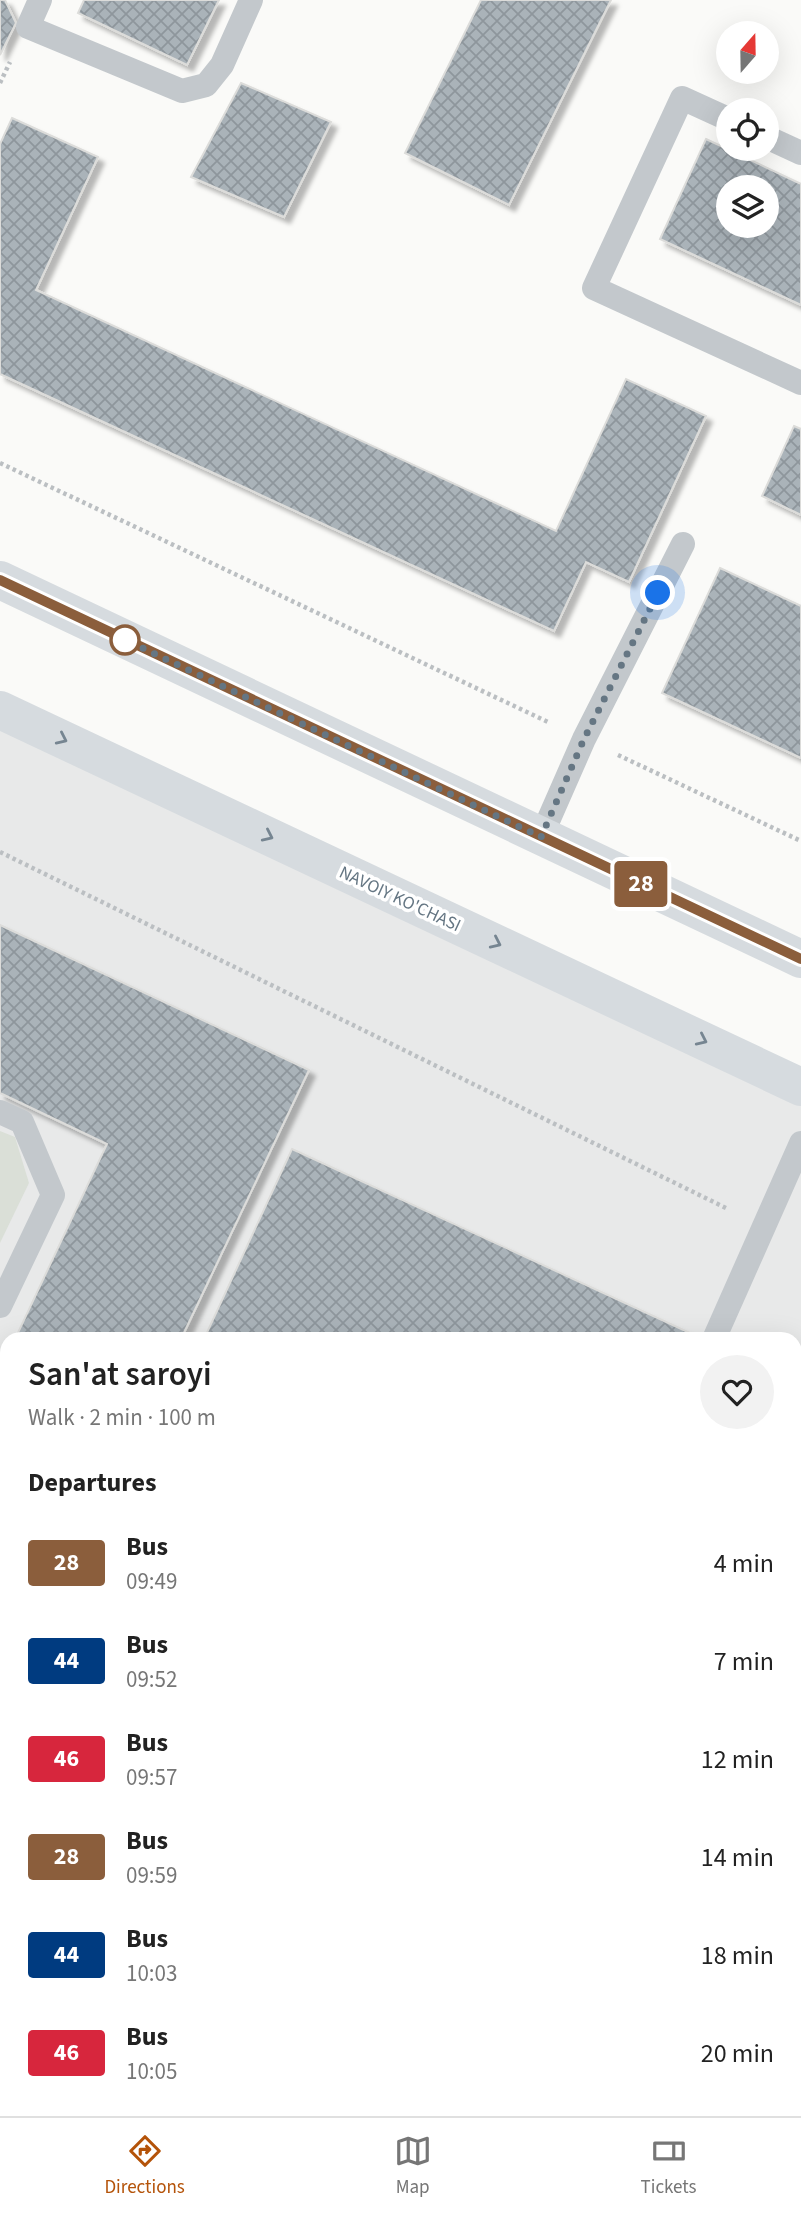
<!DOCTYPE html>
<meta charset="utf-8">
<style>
:root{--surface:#fff;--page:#f2f2f2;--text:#222;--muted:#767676;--line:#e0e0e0;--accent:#b45309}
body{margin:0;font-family:"Source Sans 3",sans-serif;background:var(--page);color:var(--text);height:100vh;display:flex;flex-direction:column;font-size:26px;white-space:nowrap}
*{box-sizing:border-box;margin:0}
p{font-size:23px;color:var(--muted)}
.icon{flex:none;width:38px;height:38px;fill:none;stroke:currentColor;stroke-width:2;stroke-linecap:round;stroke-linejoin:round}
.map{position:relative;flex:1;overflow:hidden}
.details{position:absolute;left:0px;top:1332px;width:802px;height:786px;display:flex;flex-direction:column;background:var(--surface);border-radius:21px 21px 0 0;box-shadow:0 7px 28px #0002}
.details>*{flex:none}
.badge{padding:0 14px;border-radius:5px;font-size:24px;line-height:46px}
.needle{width:46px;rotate:20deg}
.buttons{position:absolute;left:716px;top:21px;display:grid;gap:14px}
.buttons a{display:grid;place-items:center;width:63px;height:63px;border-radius:50%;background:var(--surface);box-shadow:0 7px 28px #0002;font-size:35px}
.you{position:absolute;width:35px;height:35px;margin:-18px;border:5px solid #fff;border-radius:50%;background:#1a73e8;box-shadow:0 0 0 10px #1a73e833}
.map>.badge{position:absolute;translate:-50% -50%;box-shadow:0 0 0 4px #fff}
h2{padding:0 28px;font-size:26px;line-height:63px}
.round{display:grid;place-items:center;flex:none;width:74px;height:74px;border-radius:37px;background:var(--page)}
.head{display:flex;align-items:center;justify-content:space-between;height:119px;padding:0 28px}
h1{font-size:33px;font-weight:600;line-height:52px}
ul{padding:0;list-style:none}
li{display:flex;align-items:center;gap:21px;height:98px;padding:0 28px}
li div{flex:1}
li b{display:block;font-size:26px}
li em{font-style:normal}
li .badge{min-width:77px;font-weight:700;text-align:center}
.tabs{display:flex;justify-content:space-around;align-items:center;height:98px;border-top:2px solid var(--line);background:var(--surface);font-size:19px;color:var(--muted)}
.tabs a{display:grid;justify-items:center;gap:4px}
.tabs .on{color:var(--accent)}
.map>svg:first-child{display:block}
</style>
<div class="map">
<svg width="801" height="2116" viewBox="0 0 801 2116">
<defs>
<pattern id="building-cross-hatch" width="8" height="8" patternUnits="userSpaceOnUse" patternTransform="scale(1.75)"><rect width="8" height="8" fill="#aab3b9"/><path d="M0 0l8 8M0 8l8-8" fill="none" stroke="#8e969c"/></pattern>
<filter id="shadow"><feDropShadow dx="6" dy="6" stdDeviation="2" flood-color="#0004"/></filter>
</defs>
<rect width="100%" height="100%" fill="#fafaf8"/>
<path fill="#e8e9e9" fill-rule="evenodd" d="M0 710 801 1087V2116H0ZM7 1339H794V2110H7Z"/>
<polygon fill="#dadfd7" points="0,1131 15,1137 29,1183 0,1243"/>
<g fill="url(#building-cross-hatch)" stroke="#dcdcda" stroke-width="2" fill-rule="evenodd" filter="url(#shadow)">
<polygon points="0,0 5,0 16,23 0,55"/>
<polygon points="84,0 219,0 187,65 78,13"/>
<polygon points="481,0 611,0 509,205 405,153"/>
<polygon points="241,83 331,122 284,217 191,177"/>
<polygon points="12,118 98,157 36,290 556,531 626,379 706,416 629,582 586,562 554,631 0,374 0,144"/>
<path d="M706 139 801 184V305L660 239ZM728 187H766V226H728Z"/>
<polygon points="794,426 801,429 801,515 762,496"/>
<polygon points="720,568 801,606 801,758 662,693"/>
<polygon points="0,925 309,1070 181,1339 15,1339 107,1144 0,1093"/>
<polygon points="292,1149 690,1333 687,1339 204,1339"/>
<polygon points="7,1356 7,1438 0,1435 0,1370"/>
<polygon points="801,1399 801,1702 794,1717 794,1414"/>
<polygon points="0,1616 7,1619 7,1801 0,1815"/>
<polygon points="6,1853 7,1853 7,1957 0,1953 0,1866"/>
<polygon points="794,1890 801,1893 801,2039 794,2036"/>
<polygon points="132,2110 323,2110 334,2116 144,2116"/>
<polygon points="336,2110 440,2110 453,2116 348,2116"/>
<polygon points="636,2110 765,2110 777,2116 634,2116"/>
</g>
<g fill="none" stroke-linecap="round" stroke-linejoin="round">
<g stroke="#bbbfc2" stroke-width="4.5" stroke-dasharray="3.5 3.5" stroke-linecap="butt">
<polyline points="0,83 10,62"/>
<polyline points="0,463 550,723"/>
<polyline points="618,755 801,841"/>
<polyline points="0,852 728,1209"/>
</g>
<g stroke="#c3c8cc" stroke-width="24">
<polyline points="40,0 28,27 182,91 206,85 222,65 251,0"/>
<polyline points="728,119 682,98 594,288 801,383"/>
<polyline points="766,137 801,153"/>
<polyline points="541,837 584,739 683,544"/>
<polyline points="0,1112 22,1122 53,1195 0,1306"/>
<polyline points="714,1339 801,1143"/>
<polyline points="798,1836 801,1838"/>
<polyline points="0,2069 7,2073"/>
<polyline points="85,2110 96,2116"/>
</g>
<g stroke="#d6dbdf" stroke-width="38">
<polyline points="0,580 801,959"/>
<polyline points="0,710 801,1087"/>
</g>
</g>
<defs><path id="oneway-chevron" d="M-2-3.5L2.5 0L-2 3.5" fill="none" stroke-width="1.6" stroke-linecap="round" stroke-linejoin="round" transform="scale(1.75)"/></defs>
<g stroke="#768591">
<use href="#oneway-chevron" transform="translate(62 739) rotate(25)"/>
<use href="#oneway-chevron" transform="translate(268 836) rotate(25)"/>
<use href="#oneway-chevron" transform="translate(496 943) rotate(25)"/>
<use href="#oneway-chevron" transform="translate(702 1040) rotate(25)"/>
</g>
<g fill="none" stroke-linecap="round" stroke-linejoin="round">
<defs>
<polyline id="line" points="0,580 801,959"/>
</defs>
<use href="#line" stroke="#fff" stroke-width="16"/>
<use href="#line" stroke="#8b5e3c" stroke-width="10"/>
<polyline stroke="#657683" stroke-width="7" stroke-dasharray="0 12.6" points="125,640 117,636 541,837 584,739 658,593"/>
</g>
<circle fill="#fff" stroke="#8b5e3c" stroke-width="3.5" cx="125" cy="640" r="14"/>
<g text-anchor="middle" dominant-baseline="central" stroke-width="7" stroke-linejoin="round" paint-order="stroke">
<g font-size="18" fill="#657683" stroke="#fff">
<text transform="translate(400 899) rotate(25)">NAVOIY KO'CHASI</text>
</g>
</g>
</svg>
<div class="buttons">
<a><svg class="needle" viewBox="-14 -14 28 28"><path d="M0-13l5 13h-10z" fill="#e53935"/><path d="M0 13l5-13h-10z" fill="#767676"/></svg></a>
<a><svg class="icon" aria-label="locate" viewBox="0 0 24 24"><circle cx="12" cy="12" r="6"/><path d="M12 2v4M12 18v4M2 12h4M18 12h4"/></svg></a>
<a><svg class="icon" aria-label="layers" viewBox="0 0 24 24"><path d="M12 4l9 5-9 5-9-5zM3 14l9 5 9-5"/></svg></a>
</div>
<div class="you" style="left:658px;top:593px"></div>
<b class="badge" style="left:641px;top:884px;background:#8b5e3c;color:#fff">28</b>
<section class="details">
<div class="head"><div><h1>San'at saroyi</h1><p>Walk · 2 min · 100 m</p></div><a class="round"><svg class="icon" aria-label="heart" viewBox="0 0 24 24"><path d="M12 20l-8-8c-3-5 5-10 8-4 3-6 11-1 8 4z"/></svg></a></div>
<h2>Departures</h2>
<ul>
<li><span class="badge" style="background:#8b5e3c;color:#fff">28</span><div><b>Bus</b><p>09:49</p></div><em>4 min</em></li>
<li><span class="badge" style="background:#003b80;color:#fff">44</span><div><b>Bus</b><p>09:52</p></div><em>7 min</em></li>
<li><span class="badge" style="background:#d7263d;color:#fff">46</span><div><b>Bus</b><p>09:57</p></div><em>12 min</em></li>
<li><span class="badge" style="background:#8b5e3c;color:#fff">28</span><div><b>Bus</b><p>09:59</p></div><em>14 min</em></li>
<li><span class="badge" style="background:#003b80;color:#fff">44</span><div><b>Bus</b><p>10:03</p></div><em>18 min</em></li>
<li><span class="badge" style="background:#d7263d;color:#fff">46</span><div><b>Bus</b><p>10:05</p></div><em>20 min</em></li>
</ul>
</section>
</div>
<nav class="tabs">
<a class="on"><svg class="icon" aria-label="directions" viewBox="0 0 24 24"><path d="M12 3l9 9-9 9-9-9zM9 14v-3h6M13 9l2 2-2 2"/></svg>Directions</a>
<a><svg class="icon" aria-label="map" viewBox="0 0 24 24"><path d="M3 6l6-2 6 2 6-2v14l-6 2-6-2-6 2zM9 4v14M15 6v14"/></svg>Map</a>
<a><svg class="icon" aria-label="tickets" viewBox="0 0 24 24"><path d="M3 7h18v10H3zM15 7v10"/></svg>Tickets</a>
</nav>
